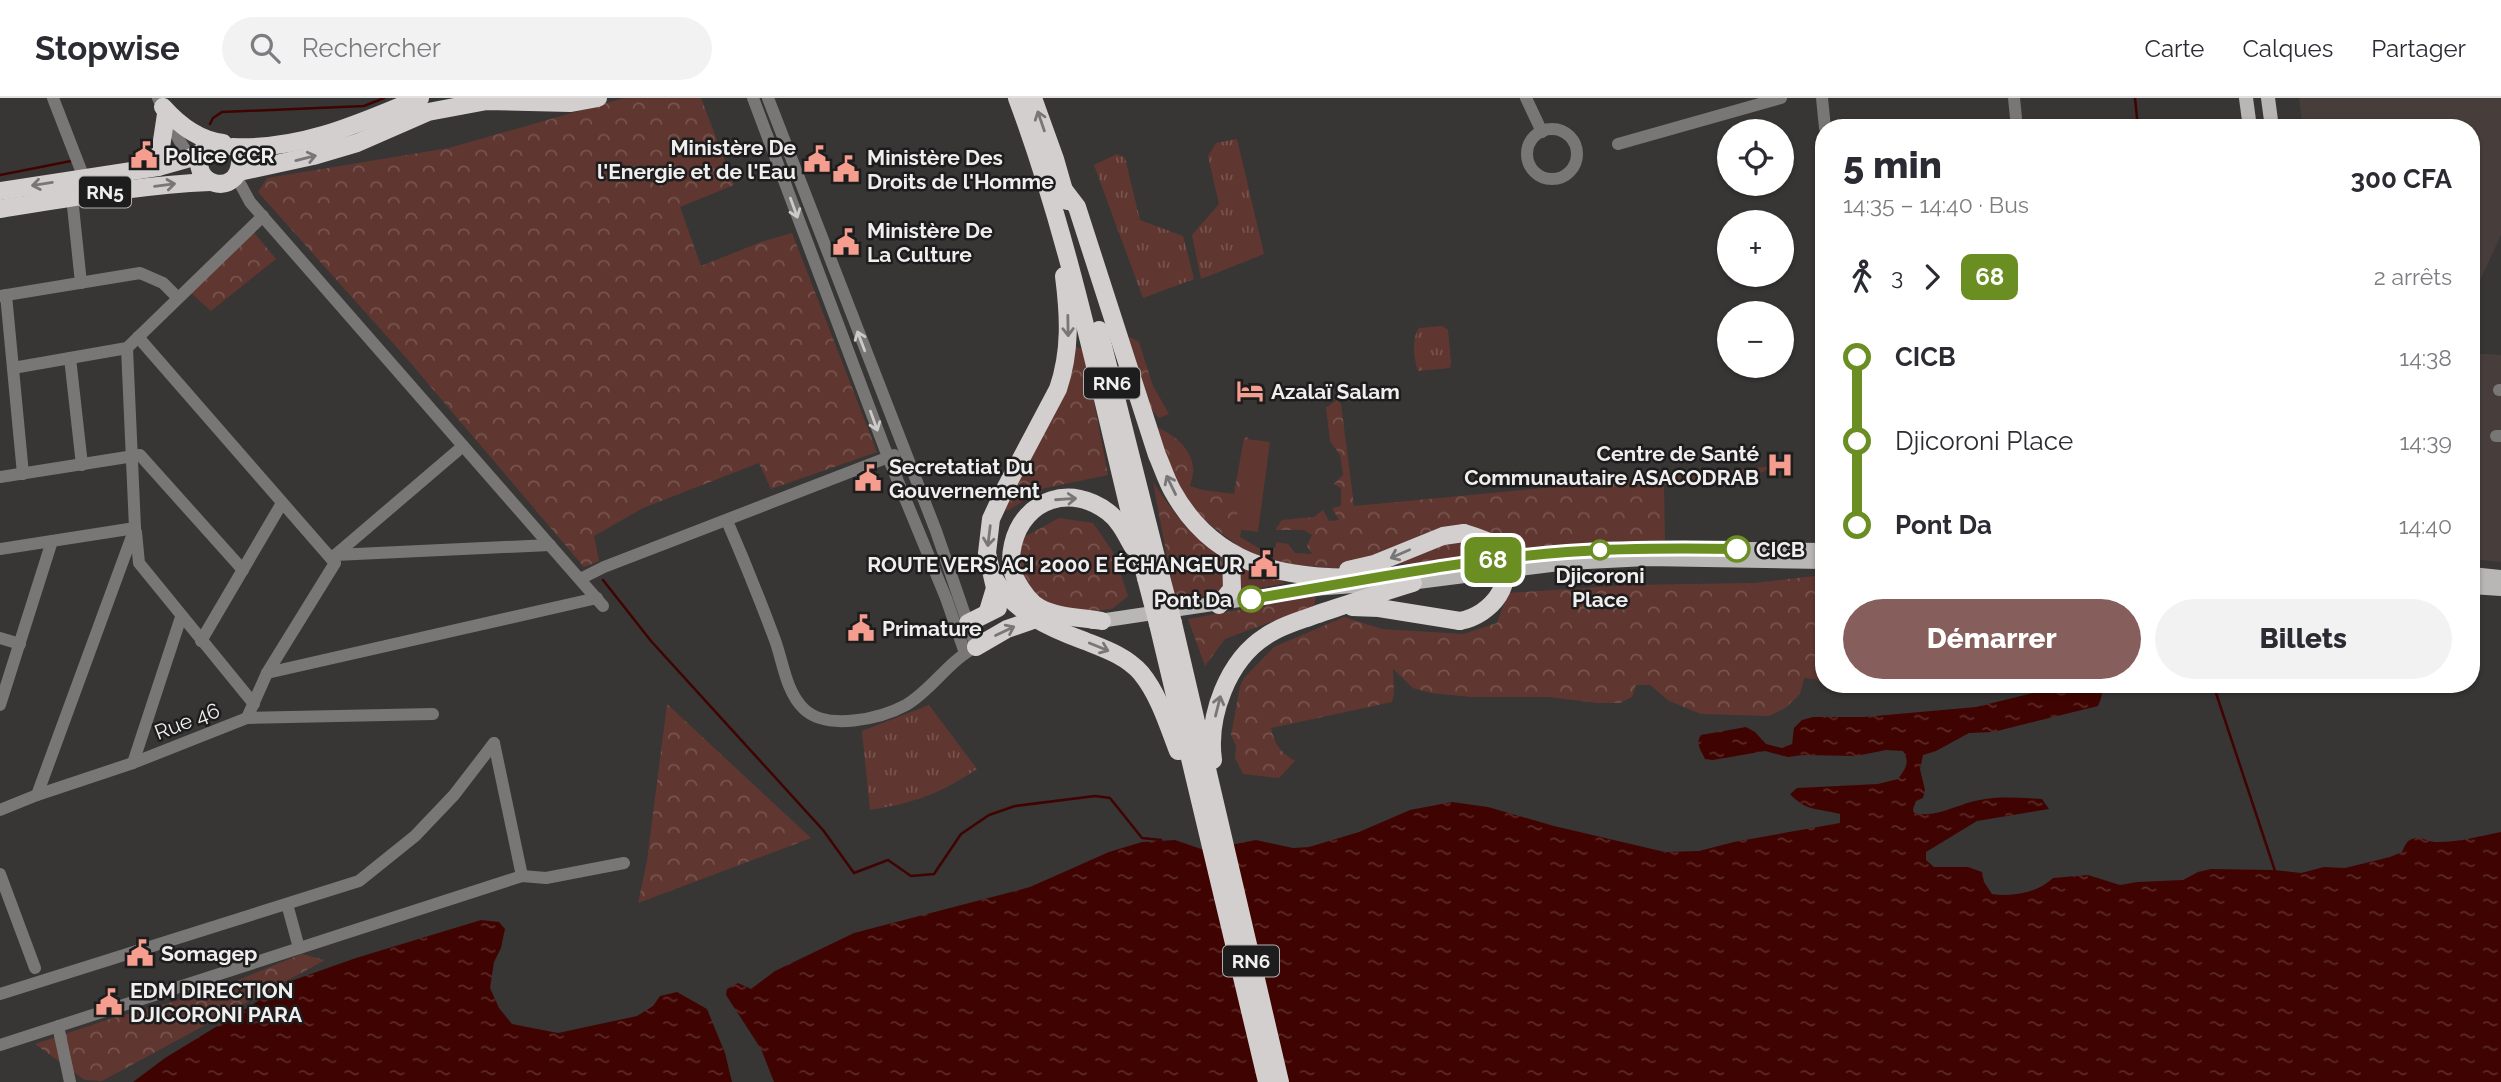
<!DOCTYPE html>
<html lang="fr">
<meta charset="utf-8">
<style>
:root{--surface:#fff;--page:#f2f2f3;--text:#2b2b33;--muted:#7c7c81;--line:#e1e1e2;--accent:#865e5c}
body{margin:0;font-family:Raleway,sans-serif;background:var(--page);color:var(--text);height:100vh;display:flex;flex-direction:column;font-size:26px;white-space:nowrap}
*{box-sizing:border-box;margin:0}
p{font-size:23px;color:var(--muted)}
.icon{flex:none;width:38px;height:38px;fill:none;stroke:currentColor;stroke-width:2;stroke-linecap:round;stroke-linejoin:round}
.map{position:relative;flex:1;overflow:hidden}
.sheet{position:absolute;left:1815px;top:21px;width:665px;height:574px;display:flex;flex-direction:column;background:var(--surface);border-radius:28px;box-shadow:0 2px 5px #0004}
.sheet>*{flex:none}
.badge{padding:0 14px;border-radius:10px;font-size:24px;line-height:46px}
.fabs{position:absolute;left:1717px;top:21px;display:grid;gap:14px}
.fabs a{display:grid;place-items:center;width:77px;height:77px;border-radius:50%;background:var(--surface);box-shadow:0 2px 5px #0004;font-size:35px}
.map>.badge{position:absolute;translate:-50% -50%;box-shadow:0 0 0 4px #fff}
.legs{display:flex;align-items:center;gap:10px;height:77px;padding:0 28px;font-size:23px}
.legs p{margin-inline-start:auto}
.head{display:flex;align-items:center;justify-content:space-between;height:119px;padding:0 28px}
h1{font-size:38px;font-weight:800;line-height:52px}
.action{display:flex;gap:14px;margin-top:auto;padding:14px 28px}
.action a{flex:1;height:80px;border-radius:42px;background:var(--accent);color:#fff;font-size:28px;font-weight:800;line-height:80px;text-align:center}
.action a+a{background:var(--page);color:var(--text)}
ul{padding:0 28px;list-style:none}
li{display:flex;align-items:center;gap:24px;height:84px;font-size:26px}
li i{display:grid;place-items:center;width:10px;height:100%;margin:0 9px;background:currentColor}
li i::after{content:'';width:18px;height:18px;margin:-9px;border:5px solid;border-radius:50%;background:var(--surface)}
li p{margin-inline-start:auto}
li:first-child i{background:linear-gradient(#0000 50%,currentColor 0)}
li:last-child i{background:linear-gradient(currentColor 50%,#0000 0)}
header{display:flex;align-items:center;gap:42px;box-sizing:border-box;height:98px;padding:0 35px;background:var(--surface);border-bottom:2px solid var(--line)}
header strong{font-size:33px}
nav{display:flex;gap:38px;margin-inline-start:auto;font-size:24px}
.search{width:490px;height:63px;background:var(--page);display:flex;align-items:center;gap:18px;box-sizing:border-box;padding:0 24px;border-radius:38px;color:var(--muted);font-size:26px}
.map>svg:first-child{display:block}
</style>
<header>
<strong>Stopwise</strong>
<div class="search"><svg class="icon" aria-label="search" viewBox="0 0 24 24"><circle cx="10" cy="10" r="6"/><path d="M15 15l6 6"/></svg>Rechercher</div>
<nav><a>Carte</a><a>Calques</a><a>Partager</a></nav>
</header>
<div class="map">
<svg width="2501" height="984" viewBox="0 0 2501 984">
<defs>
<pattern id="forest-crowns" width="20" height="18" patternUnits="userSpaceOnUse" patternTransform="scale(1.75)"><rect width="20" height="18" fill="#603730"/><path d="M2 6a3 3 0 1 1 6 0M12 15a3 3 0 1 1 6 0" fill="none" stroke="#77544e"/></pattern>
<pattern id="park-tufts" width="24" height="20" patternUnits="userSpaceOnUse" patternTransform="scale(1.75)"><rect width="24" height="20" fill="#603730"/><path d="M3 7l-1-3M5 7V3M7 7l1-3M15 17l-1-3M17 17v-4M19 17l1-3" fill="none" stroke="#77544e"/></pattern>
<pattern id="water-ripples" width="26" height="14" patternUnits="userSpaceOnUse" patternTransform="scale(1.75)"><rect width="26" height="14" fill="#3f0401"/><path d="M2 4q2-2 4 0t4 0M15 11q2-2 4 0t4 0" fill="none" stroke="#5b2926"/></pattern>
</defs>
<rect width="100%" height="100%" fill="#383535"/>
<g fill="#473e3c">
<polygon points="2299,0 2501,0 2501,137 2471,202 2471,30 2303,30"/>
<polygon points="2471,255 2501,257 2501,464 2471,461"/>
</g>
<g fill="url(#forest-crowns)">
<polygon points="624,0 701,0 734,87 680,109 701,168 761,144 792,135 877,354 771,391 759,365 643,410 594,438 599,463 584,469 408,262 258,94 267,80 449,50"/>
<polygon points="252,132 276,161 211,213 191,195"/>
<polygon points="1130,239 1139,244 1153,288 1169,316 1159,320 1148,308 1127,244"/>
<polygon points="1071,247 1084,252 1108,377 1045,390 1007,413 1002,407"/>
<polygon points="1337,302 1341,306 1354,408 1775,368 1744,383 1664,387 1665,445 1421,465 1331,470 1274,465 1272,457 1277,444 1288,446 1295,455 1312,456 1307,448 1312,437 1304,432 1275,432 1282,422 1314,419 1323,412 1329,423 1339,422 1332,410 1341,408 1341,390 1334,386 1343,377 1340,357 1330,343 1326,310"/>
<path d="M1159 330C1174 337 1192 351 1193 370 1194 375 1191 382 1190 388L1203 392 1234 396 1244 340 1248 339 1253 355 1240 439 1264 453 1262 459 1249 456 1191 412 1153 340Z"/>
<path d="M1153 384C1166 403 1180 425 1198 439 1224 458 1256 472 1286 485L1232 496 1175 501Z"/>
<polygon points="1059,420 1093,425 1113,454 1128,498 1112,511 1078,515 1052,511 1032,492 1020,475 1021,441"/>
<path d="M1823 477 1824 586 1815 581 1804 580 1800 596 1784 611 1769 618 1701 616 1669 603 1650 587H1636L1632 599 1620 605H1598L1549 599H1471L1431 595 1413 590 1393 571 1394 596 1392 604 1271 630C1275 647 1280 654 1295 663L1279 680 1243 676 1235 660 1236 648 1231 637 1240 588 1244 580 1274 549 1344 519 1382 531 1463 536 1497 525 1508 495 1627 487 1754 485Z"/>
<polygon points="1316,498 1314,508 1225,541 1205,568 1188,521"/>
<polygon points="667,606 811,740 638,805 647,763"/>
<polygon points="302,856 325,862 102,983 85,982 35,946 113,920 206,895"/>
</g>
<g fill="url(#park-tufts)">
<polygon points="1237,41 1264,156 1201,181 1192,137 1219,106 1208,58 1216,45"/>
<polygon points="1117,56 1125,60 1140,122 1183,138 1194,181 1143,200 1094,67"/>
<path d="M1443 228 1448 232 1451 265 1450 270 1418 273C1414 260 1411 242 1419 230Z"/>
<path d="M929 607 977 671C937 697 917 704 870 712L862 633Z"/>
</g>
<polygon fill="#603730" points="1247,341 1270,344 1258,434 1235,431"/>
<g fill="url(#water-ripples)">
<path d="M2069 586C2089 586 2111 580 2098 608L1993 634 1969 635 1936 653 1923 657 1920 671 1925 692 1923 700 1916 703 1913 711 1914 715C1936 721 1959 705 1980 702 2000 698 2021 700 2042 701L2049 711 1977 723 1926 754V762L1934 769H1968L1982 774 1984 784 1992 796C2014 799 2037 795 2053 780L2088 777 2120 787 2137 784 2183 782 2198 774 2211 771 2274 772 2301 775 2324 769 2345 770 2390 759 2402 754C2405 748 2406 743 2412 741 2420 738 2427 743 2434 744 2456 745 2480 738 2501 734V984H774L761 951 726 897 727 891 738 885 751 891 775 873 854 835 1030 789 1109 754 1142 744 1175 742 1204 752 1256 742 1293 750 1309 749 1359 734 1410 712 1452 704 1488 709 1554 728 1665 754 1699 753 1734 744 1840 725V716C1818 710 1807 714 1790 696L1797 690 1878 686 1898 681C1906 670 1910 664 1903 653L1886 652 1856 658 1803 657 1788 659 1765 653 1713 662 1705 661C1701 652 1695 646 1701 637L1746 629 1755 634 1766 646 1782 650 1792 646 1794 630 1802 622 1813 619H1864L1976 609Z"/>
<polygon points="481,822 499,824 505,831 501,850 494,864 490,890 499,910 512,926 558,935 637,918 653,908 660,898 677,894 707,911 725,955 732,984 133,984 165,960 291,883 356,860"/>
</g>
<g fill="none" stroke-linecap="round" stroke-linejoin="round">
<g stroke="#3f0401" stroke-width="2.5">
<polyline points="2135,0 2138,30"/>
<polyline points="210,26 213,20 222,14 364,8 384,0"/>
<polyline points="0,77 71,63"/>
<polyline points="603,482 651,543 823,732 854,775 888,762 911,778 934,776 961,736 989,717 1015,708 1095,698 1110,700 1142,740 1161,742"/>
<polyline points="2213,586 2276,776"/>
</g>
<g stroke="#787776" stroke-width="12">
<polyline points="53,0 84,80"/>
<polyline points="158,0 179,42 193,64"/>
<polyline points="753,0 888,359 946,500 965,555"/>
<polyline points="1526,0 1542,34"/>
<polyline points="1822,0 1825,30"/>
<polyline points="2014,0 2017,30"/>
<circle cx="1552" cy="56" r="25"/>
<polyline points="1618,46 1781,0"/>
<polyline points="236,78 250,104 603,508"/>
<polyline points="72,99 81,185"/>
<polyline points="6,197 23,376"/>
<polyline points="0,198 140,175 163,185 178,200"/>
<polyline points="138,239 335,465 267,575 247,620"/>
<polyline points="70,260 82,367"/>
<polyline points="13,270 127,250 263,118"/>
<polyline points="2499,292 2501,292"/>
<polyline points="2496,338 2501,338"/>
<polyline points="0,379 140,357 243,472"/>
<path d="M727 423C744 462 760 502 775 542 783 564 786 594 804 611 827 633 880 621 906 607 932 592 948 563 976 549L936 433 768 0"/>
<polyline points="136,434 139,465 254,606"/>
<polyline points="0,451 135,430"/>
<polyline points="335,457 550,447"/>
<polyline points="333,459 463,348"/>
<polyline points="580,481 604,469 894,357"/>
<polyline points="0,540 20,546"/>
<polyline points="201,543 282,405"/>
<polyline points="267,575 597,500"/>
<polyline points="0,607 52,443"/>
<polyline points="494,645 522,778"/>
<polyline points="133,665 181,519"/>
<polyline points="37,697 135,430 127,250"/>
<polyline points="0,712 37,697 133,665 247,620 433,616"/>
<polyline points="0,776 35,870"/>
<polyline points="287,806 299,850"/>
<polyline points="0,896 359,783 415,738 454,697 494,645"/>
<polyline points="58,928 70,984"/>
<polyline points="0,947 522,778 546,780 624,765"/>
</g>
<g stroke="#b9b6b6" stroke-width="14">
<polyline points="2246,0 2250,30"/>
<polyline points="2268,0 2272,30"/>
<polyline points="2471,476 2501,479"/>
<path d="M1368 481C1392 475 1417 473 1441 469 1570 449 1693 449 1824 452"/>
<polyline points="1402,486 1567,465 1647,461 1824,464"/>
<polyline points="2471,489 2501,491"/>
<polyline points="1093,524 1313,491 1368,487"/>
</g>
<g stroke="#d3cfcf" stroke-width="18">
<path d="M1017 0C1075 156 1105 319 1146 480"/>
<polyline points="1033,0 1055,61 1067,103"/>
<path d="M163 9C179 27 198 42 223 45"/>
<path d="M233 49C301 52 358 26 420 0"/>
<path d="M203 52C185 86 237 101 240 65"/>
<polyline points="158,69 166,16"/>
<polyline points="239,74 313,58 357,45 428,14 487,3 571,5 598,0"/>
<path d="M1064 92 1077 109 1157 357C1162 368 1166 381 1172 392 1217 474 1293 482 1377 479"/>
<polyline points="0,93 158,69 190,60 218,45"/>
<path d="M0 111C70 100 140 87 210 84"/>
<polyline points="1099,232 1161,479"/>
<polyline points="1348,472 1374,466 1443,438 1464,435"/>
<path d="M994 480C1014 514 1049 530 1085 543 1105 551 1126 558 1141 575 1159 597 1168 627 1178 653"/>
<polyline points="1219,507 1232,491 1231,456"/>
<polyline points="1352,509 1379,510 1460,523"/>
<path d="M988 513 995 490 987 455 991 421 1004 393 1058 291C1071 253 1069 217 1064 178"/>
<path d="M1102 523C1081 519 1059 520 1040 510 1029 504 1022 493 1016 482 1010 471 1010 459 1013 446 1024 400 1072 386 1108 414 1120 423 1126 437 1133 449"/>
<polyline points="968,525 998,510"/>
<polyline points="1173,525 1280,984"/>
<polyline points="1158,526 1267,984"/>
<polyline points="976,549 1007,531 1036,521"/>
<path d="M1213 662C1207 618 1228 562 1266 538 1280 528 1299 523 1315 517 1348 506 1380 495 1413 485"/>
</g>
<g stroke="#d3cfcf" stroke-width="18">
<polyline points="1161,479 1173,525"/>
<polyline points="1146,480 1158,526"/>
<path d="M1460 523C1491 517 1519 484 1498 453 1491 442 1476 439 1464 435"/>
</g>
</g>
<defs><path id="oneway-shaft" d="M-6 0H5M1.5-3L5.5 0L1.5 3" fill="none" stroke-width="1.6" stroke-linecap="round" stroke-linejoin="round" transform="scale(1.75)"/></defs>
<g stroke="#787676">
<use href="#oneway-shaft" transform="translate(1041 23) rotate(-109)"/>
<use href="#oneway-shaft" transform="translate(306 60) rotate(-14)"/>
<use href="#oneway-shaft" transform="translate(42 86) rotate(171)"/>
<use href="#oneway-shaft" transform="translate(165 87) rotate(-7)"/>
<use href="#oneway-shaft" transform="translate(1068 228) rotate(89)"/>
<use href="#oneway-shaft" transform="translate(1171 387) rotate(-116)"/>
<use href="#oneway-shaft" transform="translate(1066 401) rotate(-4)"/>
<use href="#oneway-shaft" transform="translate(989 438) rotate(97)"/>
<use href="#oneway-shaft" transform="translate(1400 456) rotate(156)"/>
<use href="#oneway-shaft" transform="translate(1005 533) rotate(-25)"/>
<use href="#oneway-shaft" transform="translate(1099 549) rotate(22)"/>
<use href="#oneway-shaft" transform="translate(1218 608) rotate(-76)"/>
</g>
<g stroke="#cccaca">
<use href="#oneway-shaft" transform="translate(794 110) rotate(70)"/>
<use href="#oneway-shaft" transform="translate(861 243) rotate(-111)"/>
<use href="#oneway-shaft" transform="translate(874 323) rotate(70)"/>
</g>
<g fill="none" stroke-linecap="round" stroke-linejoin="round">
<defs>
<path id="line-1" d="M1251 501C1356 484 1460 462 1567 454 1624 450 1680 450 1737 451"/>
</defs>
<use href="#line-1" stroke="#fff" stroke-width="16"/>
<use href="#line-1" stroke="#6b8e23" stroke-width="10"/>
</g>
<defs>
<symbol id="civic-bare" viewBox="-9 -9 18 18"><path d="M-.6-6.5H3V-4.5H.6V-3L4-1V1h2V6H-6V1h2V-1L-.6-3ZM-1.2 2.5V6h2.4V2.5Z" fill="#f59d8e" stroke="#1e1d1d" stroke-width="2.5" paint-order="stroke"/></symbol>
<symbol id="hotel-bare" viewBox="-9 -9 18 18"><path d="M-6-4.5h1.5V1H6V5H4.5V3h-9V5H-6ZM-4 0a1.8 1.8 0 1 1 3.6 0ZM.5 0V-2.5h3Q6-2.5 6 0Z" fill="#f59d8e" stroke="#1e1d1d" stroke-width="2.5" paint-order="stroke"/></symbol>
<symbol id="hospital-bare" viewBox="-9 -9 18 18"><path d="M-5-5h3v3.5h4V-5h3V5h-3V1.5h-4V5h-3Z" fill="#f59d8e" stroke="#1e1d1d" stroke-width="2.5" paint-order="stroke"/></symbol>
</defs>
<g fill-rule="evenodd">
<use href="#civic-bare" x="125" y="38" width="38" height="38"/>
<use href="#civic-bare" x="798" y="42" width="38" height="38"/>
<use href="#civic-bare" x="827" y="52" width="38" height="38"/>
<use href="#civic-bare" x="827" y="125" width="38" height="38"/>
<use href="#hotel-bare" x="1231" y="274" width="38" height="38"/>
<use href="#hospital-bare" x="1761" y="348" width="38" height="38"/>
<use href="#civic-bare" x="849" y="361" width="38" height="38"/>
<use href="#civic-bare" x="1245" y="447" width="38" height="38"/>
<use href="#civic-bare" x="842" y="511" width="38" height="38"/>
<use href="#civic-bare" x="121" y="836" width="38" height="38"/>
<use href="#civic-bare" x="90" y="885" width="38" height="38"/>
</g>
<g fill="#fff" stroke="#6b8e23" stroke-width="3.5">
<circle cx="1737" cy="451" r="12"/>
<circle cx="1600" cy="452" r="9"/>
<circle cx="1251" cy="501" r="12"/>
</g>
<g text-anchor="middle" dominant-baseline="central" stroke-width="5" stroke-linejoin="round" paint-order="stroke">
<g fill="#1e1d1d" stroke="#b1afaf" stroke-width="2">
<rect x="79" y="78.5" width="52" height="31" rx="5"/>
<rect x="1084" y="269.5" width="56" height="31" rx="5"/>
<rect x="1223" y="847.5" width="56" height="31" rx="5"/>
</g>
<g font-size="19" font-weight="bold" fill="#f0eeee">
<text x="105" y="94">RN5</text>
<text x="1112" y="285">RN6</text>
<text x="1251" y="863">RN6</text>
</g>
<g font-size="21" font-weight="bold" fill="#f0eeee" stroke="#1e1d1d" text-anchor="start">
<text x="796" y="49" text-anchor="end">Ministère De<tspan x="796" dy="24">l'Energie et de l'Eau</tspan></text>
<text x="165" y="57">Police CCR</text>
<text x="867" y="59">Ministère Des<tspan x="867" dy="24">Droits de l'Homme</tspan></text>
<text x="867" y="132">Ministère De<tspan x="867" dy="24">La Culture</tspan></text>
<text x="1271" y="293">Azalaï Salam</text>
<text x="1759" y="355" text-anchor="end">Centre de Santé<tspan x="1759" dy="24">Communautaire ASACODRAB</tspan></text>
<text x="889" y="368">Secretatiat Du<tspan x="889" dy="24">Gouvernement</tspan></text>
<text x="1243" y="466" text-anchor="end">ROUTE VERS ACI 2000 E ÉCHANGEUR</text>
<text x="882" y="530">Primature</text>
<text x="161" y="855">Somagep</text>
<text x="130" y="892">EDM DIRECTION<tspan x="130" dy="24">DJICORONI PARA</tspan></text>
</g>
<g font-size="21" font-weight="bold" fill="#f0eeee" stroke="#1e1d1d" text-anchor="start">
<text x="1756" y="451">CICB</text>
<text x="1600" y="477" text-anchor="middle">Djicoroni<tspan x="1600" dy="24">Place</tspan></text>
<text x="1232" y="501" text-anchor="end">Pont Da</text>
</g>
<g font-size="21" fill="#f0eeee" stroke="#1e1d1d">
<text transform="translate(187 623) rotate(-21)">Rue 46</text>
</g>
</g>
</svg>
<div class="fabs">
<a><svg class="icon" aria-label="locate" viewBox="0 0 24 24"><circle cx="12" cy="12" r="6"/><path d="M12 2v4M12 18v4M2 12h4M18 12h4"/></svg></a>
<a>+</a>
<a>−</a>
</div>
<b class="badge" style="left:1493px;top:462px;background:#6b8e23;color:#fff">68</b>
<section class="sheet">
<div class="head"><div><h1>5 min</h1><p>14:35 – 14:40 · Bus</p></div><b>300 CFA</b></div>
<div class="legs"><svg class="icon" aria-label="walk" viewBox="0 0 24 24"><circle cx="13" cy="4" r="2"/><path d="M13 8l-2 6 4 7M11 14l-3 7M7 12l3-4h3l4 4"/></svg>3<svg class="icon" aria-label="forward" viewBox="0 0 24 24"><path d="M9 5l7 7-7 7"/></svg><b class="badge" style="background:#6b8e23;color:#fff">68</b><p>2 arrêts</p></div>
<ul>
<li><i style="color:#6b8e23"></i><b>CICB</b><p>14:38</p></li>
<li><i style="color:#6b8e23"></i><span>Djicoroni Place</span><p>14:39</p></li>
<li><i style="color:#6b8e23"></i><b>Pont Da</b><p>14:40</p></li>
</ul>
<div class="action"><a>Démarrer</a><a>Billets</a></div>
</section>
</div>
